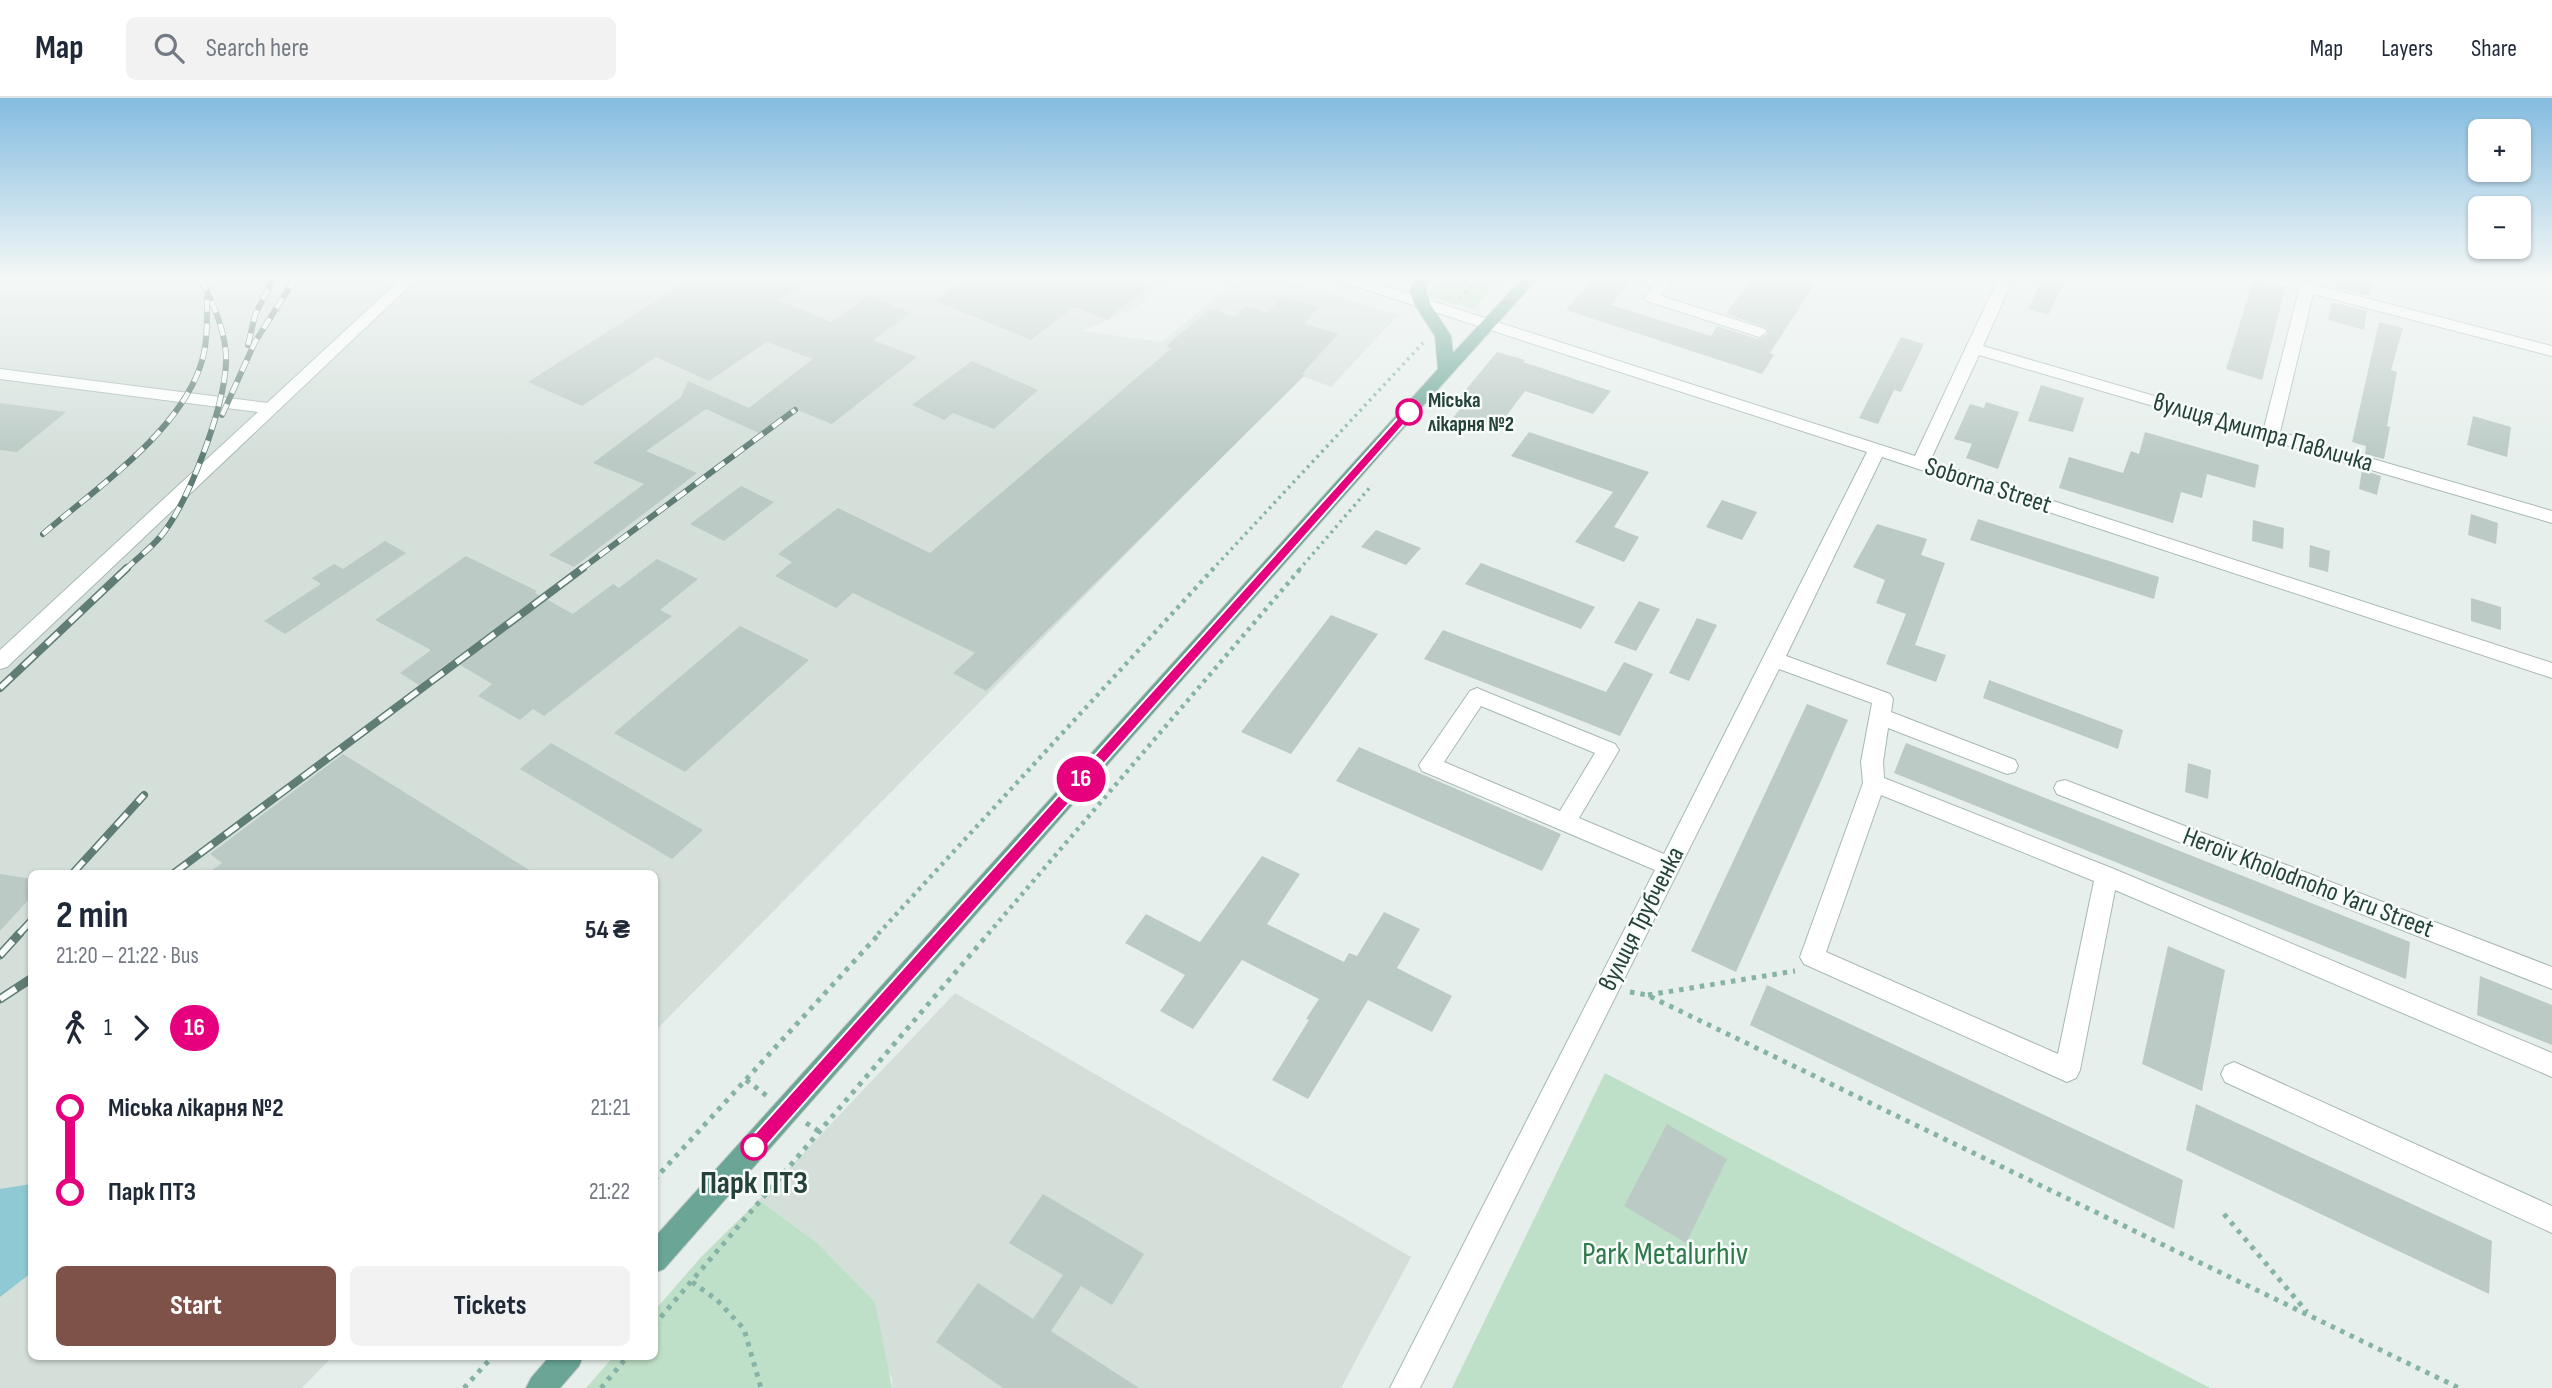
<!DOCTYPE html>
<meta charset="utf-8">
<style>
:root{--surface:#fff;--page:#f2f2f3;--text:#1f2937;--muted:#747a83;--line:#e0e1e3;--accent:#7f5249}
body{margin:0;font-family:"Sofia Sans Condensed",sans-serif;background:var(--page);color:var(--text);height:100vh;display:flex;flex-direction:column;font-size:26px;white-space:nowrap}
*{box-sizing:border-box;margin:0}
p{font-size:23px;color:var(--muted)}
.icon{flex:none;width:38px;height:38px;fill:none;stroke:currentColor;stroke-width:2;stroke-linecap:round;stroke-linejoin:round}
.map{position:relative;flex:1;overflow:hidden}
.panel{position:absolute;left:28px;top:772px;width:630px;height:490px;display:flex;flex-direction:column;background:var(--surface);border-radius:10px;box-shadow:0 2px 5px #0004}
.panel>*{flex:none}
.badge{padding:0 14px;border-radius:23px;font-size:24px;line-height:46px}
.controls{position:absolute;left:2468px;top:21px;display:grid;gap:14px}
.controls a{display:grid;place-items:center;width:63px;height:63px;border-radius:10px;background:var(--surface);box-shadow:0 2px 5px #0004;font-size:35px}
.map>.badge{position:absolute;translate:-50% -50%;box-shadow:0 0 0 4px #fff}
.legs{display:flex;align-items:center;gap:10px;height:77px;padding:0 28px;font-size:23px}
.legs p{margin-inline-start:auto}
.headline{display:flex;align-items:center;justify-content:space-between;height:119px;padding:0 28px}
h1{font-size:38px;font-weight:700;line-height:52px}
.button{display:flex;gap:14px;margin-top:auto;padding:14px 28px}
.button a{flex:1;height:80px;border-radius:10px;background:var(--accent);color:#fff;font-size:28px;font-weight:700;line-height:80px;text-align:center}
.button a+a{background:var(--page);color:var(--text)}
ul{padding:0 28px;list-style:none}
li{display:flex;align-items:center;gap:24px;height:84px;font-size:26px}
li i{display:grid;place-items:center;width:10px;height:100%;margin:0 9px;background:currentColor}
li i::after{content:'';width:18px;height:18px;margin:-9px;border:5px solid;border-radius:50%;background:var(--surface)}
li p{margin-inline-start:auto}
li:first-child i{background:linear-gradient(#0000 50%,currentColor 0)}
li:last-child i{background:linear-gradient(currentColor 50%,#0000 0)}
header{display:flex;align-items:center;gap:42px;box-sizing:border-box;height:98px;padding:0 35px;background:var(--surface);border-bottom:2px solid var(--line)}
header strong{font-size:33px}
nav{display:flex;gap:38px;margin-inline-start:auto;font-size:24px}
.search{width:490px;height:63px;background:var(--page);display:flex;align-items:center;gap:18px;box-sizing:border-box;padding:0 24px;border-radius:10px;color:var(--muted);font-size:26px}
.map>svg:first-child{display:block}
</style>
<header>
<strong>Map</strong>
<div class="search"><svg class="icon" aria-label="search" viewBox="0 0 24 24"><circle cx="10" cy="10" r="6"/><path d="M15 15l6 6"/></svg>Search here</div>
<nav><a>Map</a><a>Layers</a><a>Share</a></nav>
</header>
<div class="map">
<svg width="2552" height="1290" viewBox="0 0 2552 1290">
<rect width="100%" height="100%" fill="#e6efeb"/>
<g fill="#d4dfda">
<polygon points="0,179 1170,179 1139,208 1082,233 1161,244 1242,179 1273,179 1398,217 1331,289 1302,278 655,933 654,775 32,775 32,1258 333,1258 302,1290 0,1290"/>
<polygon points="955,895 1411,1159 1341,1290 892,1290 892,1280 815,1143 759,1102"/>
</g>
<g fill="#bfe0c8">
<polygon points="1445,179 1502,179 1473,212 1427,197"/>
<polygon points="1605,975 2210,1290 1452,1290"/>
<polygon points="759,1102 815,1143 875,1204 892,1290 586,1290 614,1258 654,1258 655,1212 702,1158"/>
</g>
<polygon fill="#8ec9d4" points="31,1086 31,1175 0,1199 0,1091"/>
<g fill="#bbcac4">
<polygon points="694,179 811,179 778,202 832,224 868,198 911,215 873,242 917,259 832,326 795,311 761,336 706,311 646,353 697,375 574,469 549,457 644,386 593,365 681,299 688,283 749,310 813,261 767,244 709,283 656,259 582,308 528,284"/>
<polygon points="969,179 1130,179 1151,186 1107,222 1074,209 1031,242 935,203"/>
<polygon points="1594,179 1613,179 1629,184 1611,207 1711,238 1717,228 1758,241 1768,236 1767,230 1726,216 1752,179 1819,179 1770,255 1774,257 1762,276 1566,212"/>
<polygon points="2044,179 2067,179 2048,217 2028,211"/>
<polygon points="2254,179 2259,185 2285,191 2262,282 2226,271"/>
<polygon points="2338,179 2355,179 2373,184 2370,198 2336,190"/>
<polygon points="1281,199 1318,209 1305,226 1338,236 1302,276 1305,277 986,593 953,575 975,555 853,495 836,510 775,478 792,464 778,456 838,410 930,455 1172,250 1166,248 1212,210 1234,219 1245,208 1268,215"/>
<polygon points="2332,204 2367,213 2364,232 2328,222"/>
<polygon points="2379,224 2403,230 2391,272 2397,274 2387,328 2390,329 2384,361 2365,356 2366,348 2352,344"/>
<polygon points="1901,239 1924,246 1901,294 1894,292 1878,326 1859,320"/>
<polygon points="1497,254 1525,262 1523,264 1611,293 1593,316 1525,293 1501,325 1490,322 1483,331 1452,321 1467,302 1459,300"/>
<polygon points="972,263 1038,292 994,331 953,315 944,322 912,307"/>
<polygon points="2041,287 2084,300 2073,334 2028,323"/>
<polygon points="1986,304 2019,314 1998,371 1966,360 1972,346 1954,341 1970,306 1984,310"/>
<polygon points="0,305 66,314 17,354 0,352"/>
<polygon points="2473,318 2511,329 2507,359 2467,347"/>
<polygon points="1529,334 1649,374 1614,429 1639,439 1624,464 1575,444 1613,394 1511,358"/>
<polygon points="2145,334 2259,367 2255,390 2207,376 2202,400 2181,394 2173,425 2059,390 2069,359 2123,375 2131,353 2139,356"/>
<polygon points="2362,372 2381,378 2377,397 2359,391"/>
<polygon points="741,388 774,404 724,443 690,426"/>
<polygon points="1722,402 1757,414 1742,442 1706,429"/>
<polygon points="2471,416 2498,425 2496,446 2468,437"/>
<polygon points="1978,421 2159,479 2154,501 1970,442"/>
<polygon points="2253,422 2284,430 2283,451 2252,443"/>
<polygon points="1877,426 1927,441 1921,457 1945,465 1915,547 1946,557 1936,584 1886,566 1906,516 1876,505 1885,482 1853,469"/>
<polygon points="1376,432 1421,450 1406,467 1361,449"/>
<polygon points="385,443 406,455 285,536 264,523 321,486 312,480 334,466 343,471"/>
<polygon points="2310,447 2330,453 2328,474 2309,469"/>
<polygon points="466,458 537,493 535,495 573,516 613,486 619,490 657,461 698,481 660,512 672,518 544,618 533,611 520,622 478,598 492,586 452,562 419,587 400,575 431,552 375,522"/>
<polygon points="1481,465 1595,509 1581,531 1465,486"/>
<polygon points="2471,500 2501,509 2501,532 2471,523"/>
<polygon points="1639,503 1660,511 1636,553 1614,545"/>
<polygon points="1331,517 1378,536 1291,656 1241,634"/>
<polygon points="1697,520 1717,527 1689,583 1669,575"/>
<polygon points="740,528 809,562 685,674 614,635"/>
<polygon points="1443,532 1606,594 1624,564 1653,576 1620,638 1424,561"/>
<polygon points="1989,582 2123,632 2118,651 1983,600"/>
<polygon points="1807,606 1848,622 1736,874 1691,853"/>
<polygon points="551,645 703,732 672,761 520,671"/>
<polygon points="1906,645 2410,844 2406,881 1894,675"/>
<polygon points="1359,649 1561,736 1542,773 1336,683"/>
<polygon points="343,656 534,775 208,775 222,765 210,756"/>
<polygon points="2188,665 2211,672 2208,701 2185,694"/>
<polygon points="1262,758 1300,776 1267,826 1344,864 1349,855 1357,858 1384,814 1420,831 1397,870 1452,898 1432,934 1368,902 1308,1001 1272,982 1309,922 1306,921 1319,901 1242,862 1193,931 1160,913 1185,877 1125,845 1146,816 1200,844"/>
<polygon points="0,776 32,781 32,798 0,833"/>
<polygon points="2168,848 2225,872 2202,993 2142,966"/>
<polygon points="2480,878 2552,907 2552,947 2477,917"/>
<polygon points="1767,887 2183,1082 2174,1131 1750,927"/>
<polygon points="2196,1006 2492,1143 2489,1196 2186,1052"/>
<polygon points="1667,1026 1727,1061 1686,1145 1624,1108"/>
<polygon points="1043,1096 1144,1156 1112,1207 1081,1188 1051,1233 1139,1290 1003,1290 936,1244 978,1185 1033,1221 1063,1177 1009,1145"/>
</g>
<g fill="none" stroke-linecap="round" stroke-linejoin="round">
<defs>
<g id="minor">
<polygon points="403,179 419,179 7,569 0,571 0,552 258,314 0,281 0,271 267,305"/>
<path d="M1334 179H1357L1915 358 1999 179H2014L1983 248 2264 330 2299 192 2260 182 2258 179H2284L2552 248V258L2313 196 2280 334 2552 413V425L1979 257 1930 363 2552 565V580L1882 359 1786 558 1890 596 1893 601 1891 614 2015 662 2018 668 2015 674 2007 676 1888 630 1883 664 1884 680 2114 771 2552 955V979L2115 792 2080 972 2076 980 2067 984 1804 866 1800 859 1863 685 1861 664 1872 605 1779 571 1420 1290H1390L1655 772 1422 673 1419 667 1470 593 1477 590 1484 593 1615 646 1619 652 1579 720 1664 756 1867 354 1336 182ZM1481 608 1595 655 1560 713 1444 664ZM1881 697 2094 783 2058 956 1826 854Z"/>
<polygon points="1628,179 1675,179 1661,198 1765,231 1767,234 1759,239 1753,237 1647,203 1644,200 1653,189"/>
<polygon points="2065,682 2552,869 2552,891 2057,696 2054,690 2057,684"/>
<polygon points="2234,964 2552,1108 2552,1135 2225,984 2221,976 2225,968"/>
</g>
<g id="major">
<polygon points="1416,179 1431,179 1426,192 1430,206 1451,238 1453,255 1524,179 1539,179 1430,300 664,1171 654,1175 654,1140 1438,271 1435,238 1414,206 1410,192"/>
<polygon points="550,1258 583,1258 579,1268 560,1290 526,1290 531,1280"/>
</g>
</defs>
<use href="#minor" stroke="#a8b8b2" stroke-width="2"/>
<use href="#major" stroke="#c2cac8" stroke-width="2"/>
<g stroke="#86b3a5" stroke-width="3.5" stroke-dasharray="2.5 4.5" stroke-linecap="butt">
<polyline points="1460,200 1480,179"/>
<polyline points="1212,472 1423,245"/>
<polyline points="1299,472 1372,387"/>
</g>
<g stroke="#86b3a5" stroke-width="4.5" stroke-dasharray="3.5 5" stroke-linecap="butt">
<polyline points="878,836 1214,470"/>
<polyline points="988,836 1301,470"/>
</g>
<g stroke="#86b3a5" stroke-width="5" stroke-dasharray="4.5 6" stroke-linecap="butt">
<polyline points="1630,894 1647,897 2459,1290"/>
<polyline points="1648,897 1795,873"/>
<polyline points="746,982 767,998"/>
<polyline points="806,1025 820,1034"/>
<polyline points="654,1082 880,835"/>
<polyline points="2224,1116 2307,1214"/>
<polyline points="692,1184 717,1202 744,1231 761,1290"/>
<polyline points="654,1227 989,835"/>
<polyline points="464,1290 493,1258"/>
<polyline points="601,1290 628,1258"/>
</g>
<use href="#minor" fill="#fff" fill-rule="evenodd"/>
<use href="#major" fill="#6aa596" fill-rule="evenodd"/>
<defs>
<g id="rail-far2">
<polyline points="248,247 255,217 274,179"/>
<polyline points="222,317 255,244 296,179"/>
<path d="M43 436C95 391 177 336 200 269 208 247 207 223 207 200"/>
<path d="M125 472C136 461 150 451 160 439 189 405 224 310 226 265 227 235 213 205 200 179"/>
<polyline points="580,472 795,312"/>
</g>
<g id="rail-far1">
<polyline points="0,590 127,470"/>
<polyline points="73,775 144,697"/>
<polyline points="174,775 583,470"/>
<polyline points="19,836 32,822"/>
</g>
<g id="rail">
<polyline points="0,857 20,835"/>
<polyline points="0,901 32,880"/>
</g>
</defs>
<use href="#rail-far2" stroke="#5f7d75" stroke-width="6"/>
<use href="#rail-far1" stroke="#5f7d75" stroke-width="8"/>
<use href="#rail" stroke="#5f7d75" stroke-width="9"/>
<use href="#rail-far2" stroke="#f7fbf9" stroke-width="4.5" stroke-dasharray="12" stroke-linecap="butt"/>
<use href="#rail-far1" stroke="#f7fbf9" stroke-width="5" stroke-dasharray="16" stroke-linecap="butt"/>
<use href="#rail" stroke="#f7fbf9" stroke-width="6" stroke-dasharray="19" stroke-linecap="butt"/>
</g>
<linearGradient id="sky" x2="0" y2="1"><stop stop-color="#84bce0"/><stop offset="0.5" stop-color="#f4f8f6"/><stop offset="1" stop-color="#f4f8f6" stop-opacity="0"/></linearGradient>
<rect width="2552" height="360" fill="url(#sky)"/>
<polygon fill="#e6007e" stroke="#fff" stroke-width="2" points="1409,311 1415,314 1413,316 760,1055 754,1057 748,1055 745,1049 748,1043 1405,312"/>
<g fill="#fff" stroke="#e6007e" stroke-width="3.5">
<circle cx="1409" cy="314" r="12"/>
<circle cx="754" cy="1049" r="12"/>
</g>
<g text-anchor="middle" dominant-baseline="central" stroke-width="5" stroke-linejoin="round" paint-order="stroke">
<g font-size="21" font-weight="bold" fill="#24423a" stroke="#f7fbf9" text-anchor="start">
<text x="1428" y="302">Міська<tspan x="1428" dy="24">лікарня №2</tspan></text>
</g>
<g font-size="26" fill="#24423a" stroke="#f7fbf9">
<text transform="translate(2263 335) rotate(16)">вулиця Дмитра Павличка</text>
<text transform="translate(1988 388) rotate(18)">Soborna Street</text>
<text transform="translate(2308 785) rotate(21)">Heroiv Kholodnoho Yaru Street</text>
<text transform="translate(1642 821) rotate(-63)">вулиця Трубченка</text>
</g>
<g font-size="32" font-weight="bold" fill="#24423a" stroke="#f7fbf9">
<text x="754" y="1085">Парк ПТЗ</text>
</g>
<g font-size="32" fill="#2d7a4b" stroke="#f7fbf9">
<text x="1665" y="1156">Park Metalurhiv</text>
</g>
</g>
</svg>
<div class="controls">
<a>+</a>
<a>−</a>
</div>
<b class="badge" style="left:1081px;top:681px;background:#e6007e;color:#fff">16</b>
<section class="panel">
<div class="headline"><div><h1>2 min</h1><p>21:20 – 21:22 · Bus</p></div><b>54 ₴</b></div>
<div class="legs"><svg class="icon" aria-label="walk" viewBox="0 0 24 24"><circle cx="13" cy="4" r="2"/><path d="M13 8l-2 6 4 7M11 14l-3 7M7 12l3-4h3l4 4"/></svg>1<svg class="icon" aria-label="forward" viewBox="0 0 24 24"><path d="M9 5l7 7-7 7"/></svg><b class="badge" style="background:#e6007e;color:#fff">16</b></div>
<ul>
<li><i style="color:#e6007e"></i><b>Міська лікарня №2</b><p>21:21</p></li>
<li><i style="color:#e6007e"></i><b>Парк ПТЗ</b><p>21:22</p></li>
</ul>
<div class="button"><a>Start</a><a>Tickets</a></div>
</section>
</div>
